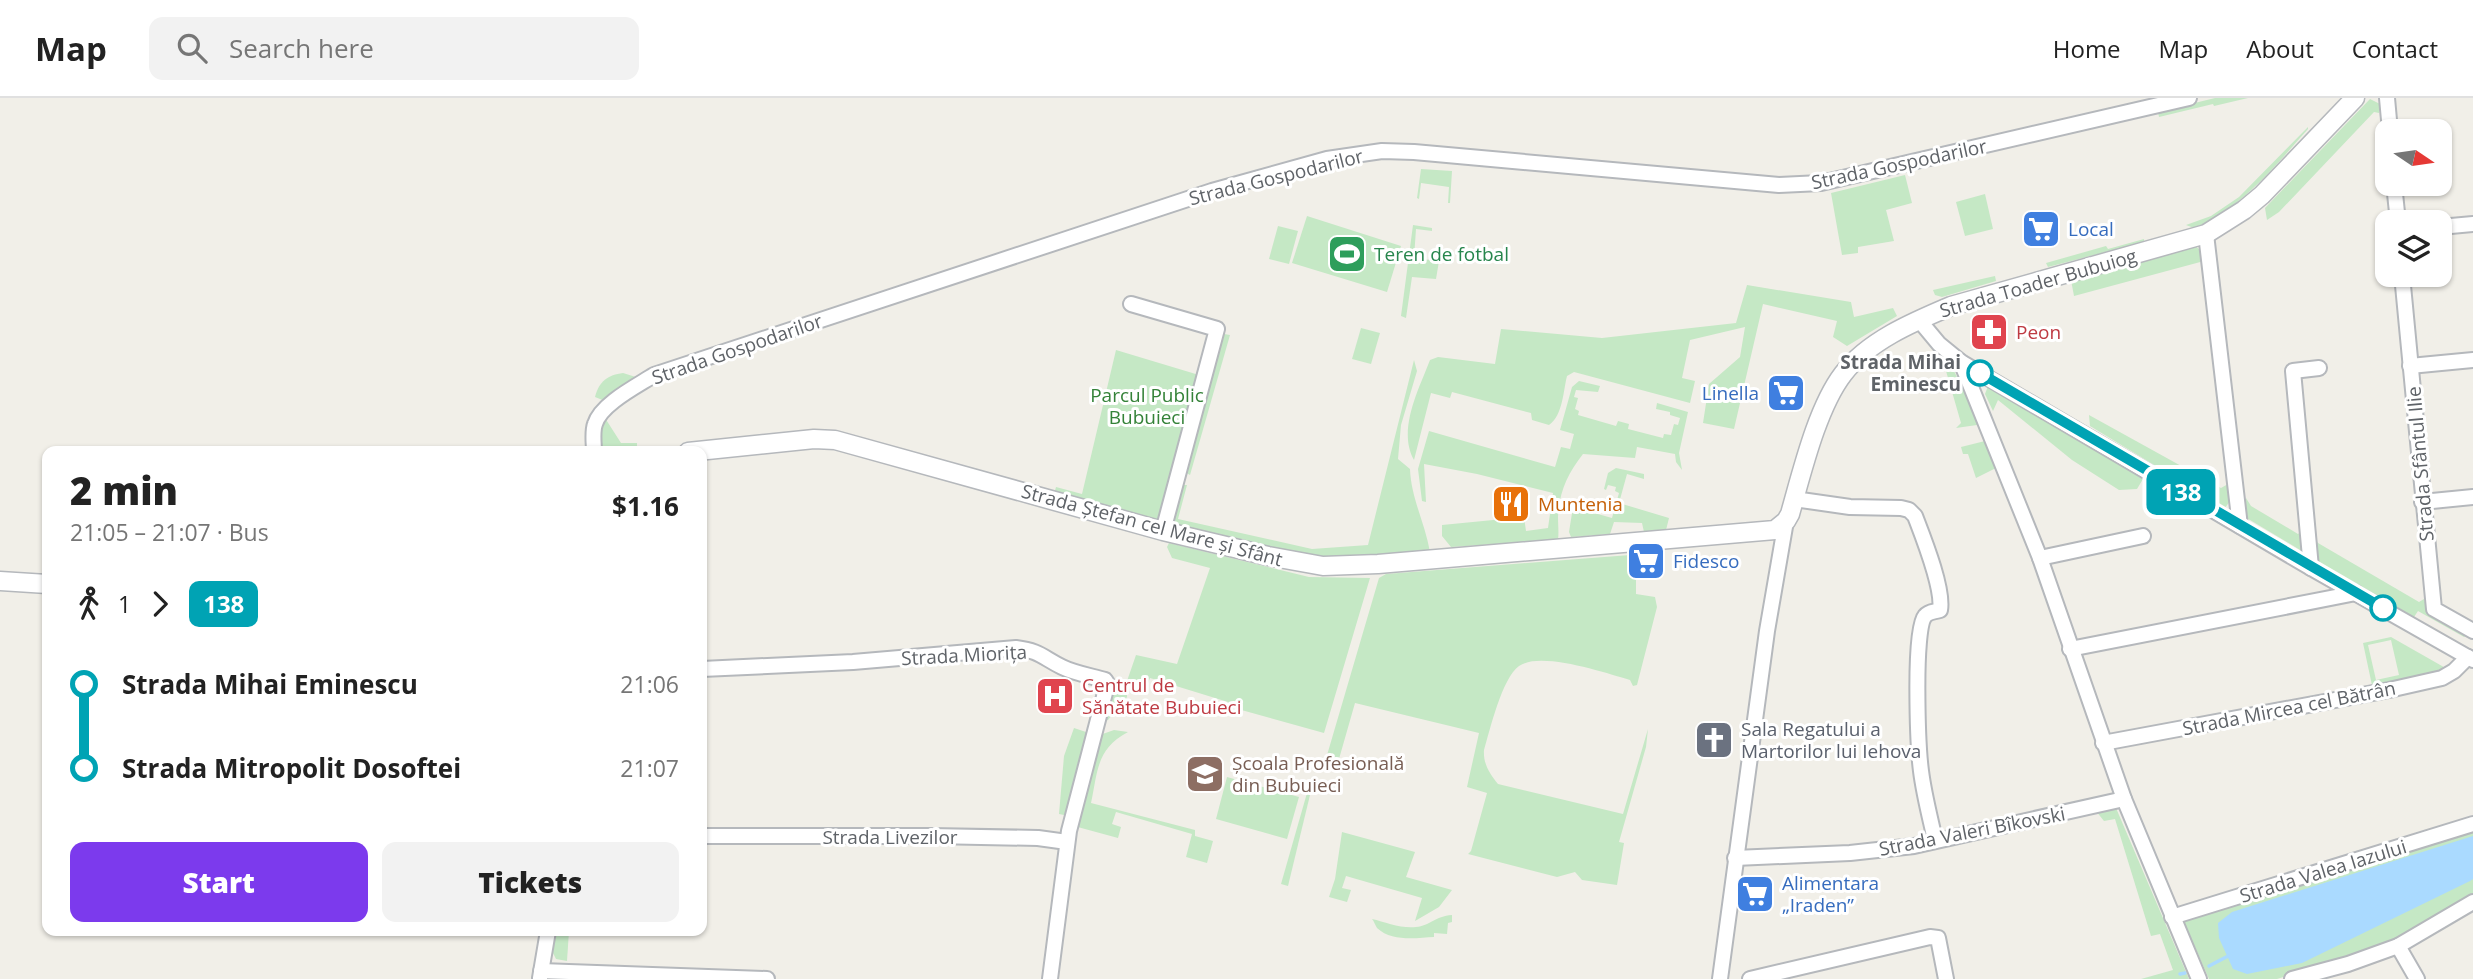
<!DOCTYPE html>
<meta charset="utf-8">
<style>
:root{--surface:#fff;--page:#f2f2f2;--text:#222;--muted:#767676;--line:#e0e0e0;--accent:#7c3aed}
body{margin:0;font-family:"Open Sans",sans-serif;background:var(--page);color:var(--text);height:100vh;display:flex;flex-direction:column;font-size:26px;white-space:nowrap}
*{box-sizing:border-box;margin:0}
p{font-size:23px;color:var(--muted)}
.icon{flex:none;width:38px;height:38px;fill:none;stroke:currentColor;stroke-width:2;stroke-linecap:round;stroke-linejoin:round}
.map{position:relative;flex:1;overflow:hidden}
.panel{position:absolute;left:42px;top:348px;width:665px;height:490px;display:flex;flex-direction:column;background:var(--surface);border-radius:14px;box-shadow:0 2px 5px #0004}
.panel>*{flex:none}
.badge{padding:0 14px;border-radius:10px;font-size:24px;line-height:46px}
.needle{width:46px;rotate:103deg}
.fabs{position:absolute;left:2375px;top:21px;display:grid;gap:14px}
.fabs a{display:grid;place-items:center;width:77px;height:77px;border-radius:14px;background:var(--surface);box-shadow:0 2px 5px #0004;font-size:35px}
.map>.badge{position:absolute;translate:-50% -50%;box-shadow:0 0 0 4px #fff}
.legs{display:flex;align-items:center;gap:10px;height:77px;padding:0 28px;font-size:23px}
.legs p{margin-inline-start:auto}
.overview{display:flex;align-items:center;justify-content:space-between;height:119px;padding:0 28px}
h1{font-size:38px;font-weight:800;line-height:52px}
.button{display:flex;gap:14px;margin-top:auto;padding:14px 28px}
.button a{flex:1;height:80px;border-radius:14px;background:var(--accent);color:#fff;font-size:28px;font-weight:800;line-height:80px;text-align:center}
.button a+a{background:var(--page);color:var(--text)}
ul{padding:0 28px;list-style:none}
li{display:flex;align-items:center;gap:24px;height:84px;font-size:26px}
li i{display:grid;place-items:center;width:10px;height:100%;margin:0 9px;background:currentColor}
li i::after{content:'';width:18px;height:18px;margin:-9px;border:5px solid;border-radius:50%;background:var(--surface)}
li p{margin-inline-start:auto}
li:first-child i{background:linear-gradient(#0000 50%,currentColor 0)}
li:last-child i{background:linear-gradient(currentColor 50%,#0000 0)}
header{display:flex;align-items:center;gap:42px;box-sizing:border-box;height:98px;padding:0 35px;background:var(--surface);border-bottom:2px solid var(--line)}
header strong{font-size:33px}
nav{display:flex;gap:38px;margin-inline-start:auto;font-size:24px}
.search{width:490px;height:63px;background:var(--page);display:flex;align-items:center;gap:18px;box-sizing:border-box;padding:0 24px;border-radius:14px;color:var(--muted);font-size:26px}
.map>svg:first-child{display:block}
</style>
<header>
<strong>Map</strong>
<div class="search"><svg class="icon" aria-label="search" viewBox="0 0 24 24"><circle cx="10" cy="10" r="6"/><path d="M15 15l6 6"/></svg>Search here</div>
<nav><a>Home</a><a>Map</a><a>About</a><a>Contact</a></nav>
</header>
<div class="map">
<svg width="2473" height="881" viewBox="0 0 2473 881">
<rect width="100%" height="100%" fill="#f1efe8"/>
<g fill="#c5e8c5" fill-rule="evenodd">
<polygon points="2215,0 2248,0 2214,8 2213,6 2159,19 2158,14"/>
<polygon points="2370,1 2380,6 2379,15 2374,14 2279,114 2267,122 2265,110"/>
<path d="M2308 29V31C2275 68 2241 111 2194 130L2186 127 2211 118 2239 99Z"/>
<polygon points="1421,71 1452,73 1450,105 1448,105 1449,89 1421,85 1419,101 1417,100"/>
<polygon points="1905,77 1912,105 1886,112 1894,143 1858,149 1858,155 1842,157 1831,95"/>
<polygon points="1985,96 1993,131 1965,138 1956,104"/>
<polygon points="1307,118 1401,148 1387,194 1292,165"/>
<polygon points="1413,127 1432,130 1432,133 1416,131 1414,160 1439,163 1436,181 1412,179 1406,220 1401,218"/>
<polygon points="1278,128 1298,133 1289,166 1269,161"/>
<polygon points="2144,141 2144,144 2048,169 2046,165 2106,148 2108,151"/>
<polygon points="2194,147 2200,152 2204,163 2074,198 2071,182"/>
<polygon points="1995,178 1996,183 1942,199 1935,197 1933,192"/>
<path d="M1747 187 1851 204 1854 219 1893 210 1897 218 1847 248 1833 239 1837 223 1763 206 1734 331 1703 325 1709 286 1740 259 1745 229 1690 242 1682 280 1695 283 1690 305 1574 274 1567 278C1563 294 1563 317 1549 327L1532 322 1531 315 1452 294 1450 300 1431 295 1414 362C1397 332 1419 291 1430 262L1438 259 1495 266 1501 231 1602 240 1736 225Z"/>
<polygon points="1361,230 1380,235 1371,266 1352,261"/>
<polygon points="1224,236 1230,237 1190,377 1185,374 1221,237"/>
<polygon points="1116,252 1199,277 1159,425 1054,396 1056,389 1082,396"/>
<path d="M1414 262 1417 273 1401 327 1398 361 1410 371C1411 400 1425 425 1430 454L1346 461 1300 458 1171 426 1178 387H1187L1178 421 1312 451 1368 447Z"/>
<polygon points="1944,266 1954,273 1979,324 1977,327 1956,330 1961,325"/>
<path d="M623 275 639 280 605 303 595 299C599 283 608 277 623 275Z"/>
<path d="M1579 283 1600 288 1598 294 1576 292 1574 299 1578 300 1575 311 1579 313 1578 317 1616 328 1618 323 1629 326 1628 331 1663 340 1664 336 1671 337 1674 326 1678 327 1680 320 1670 317V314L1656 311 1657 305 1688 314 1679 355 1682 372 1676 364 1675 356 1637 349 1635 360 1583 356C1568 375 1559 394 1558 419 1558 427 1559 434 1558 442L1451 449 1442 438V427L1524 419 1526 433 1548 430 1553 395 1477 376 1424 366 1426 404 1422 403 1418 371 1429 333 1555 369 1561 349 1570 351 1574 336 1560 332 1572 289Z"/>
<polygon points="1988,288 2143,381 2137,391 2119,392 2072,362 1998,302 1993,313 1985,296"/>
<polygon points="2089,317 2221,390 2228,386 2230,403 2225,410 2090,328"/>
<polygon points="605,320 621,345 637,345 637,353 600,353 598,344 601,322"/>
<polygon points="1985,343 1996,370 1976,380 1968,356 1963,356 1961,349"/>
<polygon points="1616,370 1644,376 1644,381 1627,376 1619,405 1669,420 1666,432 1644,434 1642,425 1614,424 1610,436 1571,439 1569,434 1573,409 1612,420 1619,395 1615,393 1616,389 1608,387 1606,392 1604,391 1608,375"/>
<polygon points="2246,400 2251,408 2298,436 2304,431 2305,455 2245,419"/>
<polygon points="2312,436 2318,445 2419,504 2424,501 2427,511 2469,535 2464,539 2418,513 2414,519 2314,461"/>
<polygon points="1169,445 1309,479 1370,480 1324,635 1227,608 1228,604 1150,580 1147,588 1127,583 1136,557 1177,566 1210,470 1172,460 1167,449"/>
<path d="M1630 457 1628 472 1636 474V496L1655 499 1657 509 1637 587 1633 588 1630 582C1605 575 1541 553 1519 568 1502 580 1490 632 1484 652 1483 666 1490 676 1498 686L1623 716 1648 631 1646 649 1619 744 1624 745 1617 787 1582 782 1575 774 1557 779 1468 756 1471 753 1487 695 1467 689 1479 635 1355 605 1337 668 1325 664 1379 480 1386 476Z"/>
<path d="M2391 539 2449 572 2373 592 2363 545ZM2391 542 2399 577 2376 582 2368 547Z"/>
<polygon points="1118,590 1127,593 1127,599 1108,622 1105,623 1110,594"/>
<polygon points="1074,630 1086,634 1089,638 1069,718 1059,716 1064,658"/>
<path d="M1114 632 1128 634C1096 651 1098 673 1091 705L1195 732V738L1213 743 1207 765 1186 759 1192 736 1116 714 1112 726 1121 729 1118 740 1074 728 1097 638Z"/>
<polygon points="1227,679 1299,699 1287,741 1216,721"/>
<polygon points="1307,695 1310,697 1288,788 1281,786"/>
<polygon points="2116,710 2189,881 2141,881 2173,872 2160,836 2151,838 2115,721 2104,723 2096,713"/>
<polygon points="2473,731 2473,798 2393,843 2277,881 2209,881 2183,822"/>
<polygon points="1342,734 1415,754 1406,779 1452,792 1439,809 1415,823 1422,800 1346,778 1342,790 1351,792 1347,804 1329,799 1335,781"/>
<path d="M1452 817V824L1448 825 1447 836 1434 835V839C1416 840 1392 844 1377 830 1375 827 1374 823 1372 821 1385 824 1402 831 1416 829 1430 828 1435 818 1452 817Z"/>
<polygon points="554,833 569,833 567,863 556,861 551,851"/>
</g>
<polygon fill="#aadaff" points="2473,738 2473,781 2470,783 2302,865 2247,876 2233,871 2219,840 2218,825 2232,814"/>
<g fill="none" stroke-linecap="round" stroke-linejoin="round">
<g stroke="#aadaff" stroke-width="3.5">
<polyline points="2209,868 2232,856"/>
<polyline points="2180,876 2185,875"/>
</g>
<defs>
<g id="minor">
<polyline points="2387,0 2390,33"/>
<polyline points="2394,86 2398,124"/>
<polyline points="2440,129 2473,126"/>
<polyline points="2206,136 2240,428"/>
<polyline points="2402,177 2434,511 2473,533"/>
<polyline points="1131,206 1217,231 1163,433"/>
<polyline points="1919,222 1939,246 1961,264 2311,470 2473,562"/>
<polyline points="1961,264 2040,460 2124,701 2199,881"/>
<polyline points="2410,268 2473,262"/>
<path d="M594 354C594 345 592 334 595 326 601 306 637 288 654 277L1212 93 1327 61 1382 53 1414 54 1779 87 1821 85 2189 0"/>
<path d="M1794 401 1850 409 1901 410 1909 412 1915 418C1923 439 1944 491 1940 512 1934 514 1929 513 1925 518 1913 532 1918 650 1921 673 1924 697 1930 719 1935 742"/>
<polyline points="2422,404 2473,399"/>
<polyline points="2040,460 2143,438"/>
<polyline points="2311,470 2293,273 2319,270"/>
<polyline points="2070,551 2356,495"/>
<path d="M702 571 853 564 1016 550C1040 553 1042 559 1062 569 1074 575 1091 578 1105 582L1107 585 1106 591 1069 733 1050 881"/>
<polyline points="2103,645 2389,592 2442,580 2454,573 2468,559"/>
<polyline points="702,738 931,738 1038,740 1067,744"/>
<polyline points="1735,760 1850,755 1914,748 2124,701"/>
<polyline points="2172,819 2473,726"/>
<polyline points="2398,848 2417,881"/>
<polyline points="541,873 767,881"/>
<polyline points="540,880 548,833"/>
<polyline points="1720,881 1767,533 1786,423"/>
<polyline points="1750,881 1930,839 1938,840 1946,881"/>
<polyline points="2292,881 2348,866 2398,848 2473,804"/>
</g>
<g id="tertiary">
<path d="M688 354 814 341 835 342 1163 433 1268 458 1323 468 1378 466 1775 432 1786 423 1790 416C1802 374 1817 310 1843 276 1868 243 1913 224 1951 208L2206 136 2244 112 2262 97 2355 0"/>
<polyline points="0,483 47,486"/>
</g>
</defs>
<use href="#minor" stroke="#b5b8bc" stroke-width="18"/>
<use href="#tertiary" stroke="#b5b8bc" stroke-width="21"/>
<use href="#minor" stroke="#fff" stroke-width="14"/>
<use href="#tertiary" stroke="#fff" stroke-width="18"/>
</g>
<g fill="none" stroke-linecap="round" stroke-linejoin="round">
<defs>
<polyline id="line-1" points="1980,275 2383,510"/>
</defs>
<use href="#line-1" stroke="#fff" stroke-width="16"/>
<use href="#line-1" stroke="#00a3b4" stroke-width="10"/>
</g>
<defs>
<symbol id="supermarket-square" viewBox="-11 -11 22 22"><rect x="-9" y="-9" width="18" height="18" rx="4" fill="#3f7fe0" stroke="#fff"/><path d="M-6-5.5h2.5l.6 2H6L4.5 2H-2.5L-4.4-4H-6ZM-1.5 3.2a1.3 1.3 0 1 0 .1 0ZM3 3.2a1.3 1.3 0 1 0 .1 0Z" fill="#fff"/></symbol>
<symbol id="stadium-square" viewBox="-11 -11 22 22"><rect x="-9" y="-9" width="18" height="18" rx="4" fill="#2e9e5b" stroke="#fff"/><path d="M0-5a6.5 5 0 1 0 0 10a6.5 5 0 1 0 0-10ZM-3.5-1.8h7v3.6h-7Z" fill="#fff"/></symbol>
<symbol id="pharmacy-square" viewBox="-11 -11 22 22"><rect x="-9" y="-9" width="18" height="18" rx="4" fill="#e0444e" stroke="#fff"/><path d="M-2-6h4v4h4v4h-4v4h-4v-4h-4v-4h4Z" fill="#fff"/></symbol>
<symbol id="restaurant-square" viewBox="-11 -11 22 22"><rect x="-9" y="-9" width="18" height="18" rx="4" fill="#e8710a" stroke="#fff"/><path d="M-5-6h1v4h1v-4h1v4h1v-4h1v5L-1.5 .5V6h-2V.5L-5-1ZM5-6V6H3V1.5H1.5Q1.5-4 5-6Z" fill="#fff"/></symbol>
<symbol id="hospital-square" viewBox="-11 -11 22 22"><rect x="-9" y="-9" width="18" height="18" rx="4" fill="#e0444e" stroke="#fff"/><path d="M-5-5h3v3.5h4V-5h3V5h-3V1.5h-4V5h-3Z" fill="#fff"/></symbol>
<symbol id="church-square" viewBox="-11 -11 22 22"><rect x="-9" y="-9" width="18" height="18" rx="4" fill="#6b7280" stroke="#fff"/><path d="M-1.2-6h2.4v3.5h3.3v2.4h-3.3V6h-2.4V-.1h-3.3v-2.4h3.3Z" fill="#fff"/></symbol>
<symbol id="university-square" viewBox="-11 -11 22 22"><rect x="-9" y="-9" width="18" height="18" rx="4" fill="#8d6e63" stroke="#fff"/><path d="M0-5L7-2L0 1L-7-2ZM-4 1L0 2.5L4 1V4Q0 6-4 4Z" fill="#fff"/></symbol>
</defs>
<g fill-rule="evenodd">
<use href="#supermarket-square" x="2019" y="109" width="44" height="44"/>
<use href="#stadium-square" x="1325" y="134" width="44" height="44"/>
<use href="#pharmacy-square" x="1967" y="212" width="44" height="44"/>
<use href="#supermarket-square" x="1764" y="273" width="44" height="44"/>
<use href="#restaurant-square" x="1489" y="384" width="44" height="44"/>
<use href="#supermarket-square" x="1624" y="441" width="44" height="44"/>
<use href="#hospital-square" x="1033" y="576" width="44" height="44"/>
<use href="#church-square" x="1692" y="620" width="44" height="44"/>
<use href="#university-square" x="1183" y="654" width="44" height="44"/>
<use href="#supermarket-square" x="1733" y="774" width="44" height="44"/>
</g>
<g fill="#fff" stroke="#00a3b4" stroke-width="3.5">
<circle cx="1980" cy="275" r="12"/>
<circle cx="2383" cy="510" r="12"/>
</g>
<g text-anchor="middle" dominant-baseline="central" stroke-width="6" stroke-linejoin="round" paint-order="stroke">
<g font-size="19" fill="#5f6368" stroke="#fff">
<text transform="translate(1899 66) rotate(-12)">Strada Gospodarilor</text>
<text transform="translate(1276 79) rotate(-14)">Strada Gospodarilor</text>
<text transform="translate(2038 185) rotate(-16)">Strada Toader Bubuiog</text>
<text transform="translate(737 251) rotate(-19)">Strada Gospodarilor</text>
<text transform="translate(2420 366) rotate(-95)">Strada Sfântul Ilie</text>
<text transform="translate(1152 427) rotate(15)">Strada Ștefan cel Mare și Sfânt</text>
<text transform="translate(964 557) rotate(-3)">Strada Miorița</text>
<text transform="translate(2289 610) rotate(-11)">Strada Mircea cel Bătrân</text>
<text transform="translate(1972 733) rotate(-11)">Strada Valeri Bîkovski</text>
<text x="890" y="739">Strada Livezilor</text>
<text transform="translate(2323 773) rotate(-17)">Strada Valea Iazului</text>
</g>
<g font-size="19" fill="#366cbe" stroke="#fff" text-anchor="start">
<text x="2068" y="131">Local</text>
<text x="1759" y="295" text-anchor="end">Linella</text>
<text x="1673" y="463">Fidesco</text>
<text x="1782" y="785">Alimentara<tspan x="1782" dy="22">„Iraden”</tspan></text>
</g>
<g font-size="19" fill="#27864d" stroke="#fff" text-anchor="start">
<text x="1374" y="156">Teren de fotbal</text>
</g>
<g font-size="19" fill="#be3a42" stroke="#fff" text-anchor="start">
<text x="2016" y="234">Peon</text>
<text x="1082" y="587">Centrul de<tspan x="1082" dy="22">Sănătate Bubuieci</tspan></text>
</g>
<g font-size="19" font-weight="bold" fill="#5f6368" stroke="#fff" text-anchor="end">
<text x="1961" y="264">Strada Mihai<tspan x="1961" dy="22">Eminescu</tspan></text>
</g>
<g font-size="19" fill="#348238" stroke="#fff">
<text x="1147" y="297">Parcul Public<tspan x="1147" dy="22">Bubuieci</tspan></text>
</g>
<g font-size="19" fill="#c56008" stroke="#fff" text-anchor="start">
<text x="1538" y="406">Muntenia</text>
</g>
<g font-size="19" fill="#5b616d" stroke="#fff" text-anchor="start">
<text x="1741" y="631">Sala Regatului a<tspan x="1741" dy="22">Martorilor lui Iehova</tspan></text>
</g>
<g font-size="19" fill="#785e54" stroke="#fff" text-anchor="start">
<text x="1232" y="665">Școala Profesională<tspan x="1232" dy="22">din Bubuieci</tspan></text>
</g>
</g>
</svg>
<div class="fabs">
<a><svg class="needle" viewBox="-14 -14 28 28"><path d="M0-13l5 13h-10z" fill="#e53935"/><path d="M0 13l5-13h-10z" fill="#767676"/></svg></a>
<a><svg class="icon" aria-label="layers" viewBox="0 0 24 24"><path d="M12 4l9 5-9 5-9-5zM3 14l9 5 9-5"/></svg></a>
</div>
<b class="badge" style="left:2181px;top:394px;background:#00a3b4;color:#fff">138</b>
<section class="panel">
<div class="overview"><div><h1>2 min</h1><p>21:05 – 21:07 · Bus</p></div><b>$1.16</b></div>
<div class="legs"><svg class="icon" aria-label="walk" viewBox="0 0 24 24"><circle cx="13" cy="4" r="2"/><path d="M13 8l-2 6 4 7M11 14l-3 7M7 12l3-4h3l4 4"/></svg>1<svg class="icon" aria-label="forward" viewBox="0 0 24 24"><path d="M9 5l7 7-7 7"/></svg><b class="badge" style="background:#00a3b4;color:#fff">138</b></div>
<ul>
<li><i style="color:#00a3b4"></i><b>Strada Mihai Eminescu</b><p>21:06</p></li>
<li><i style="color:#00a3b4"></i><b>Strada Mitropolit Dosoftei</b><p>21:07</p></li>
</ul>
<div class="button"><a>Start</a><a>Tickets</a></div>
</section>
</div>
